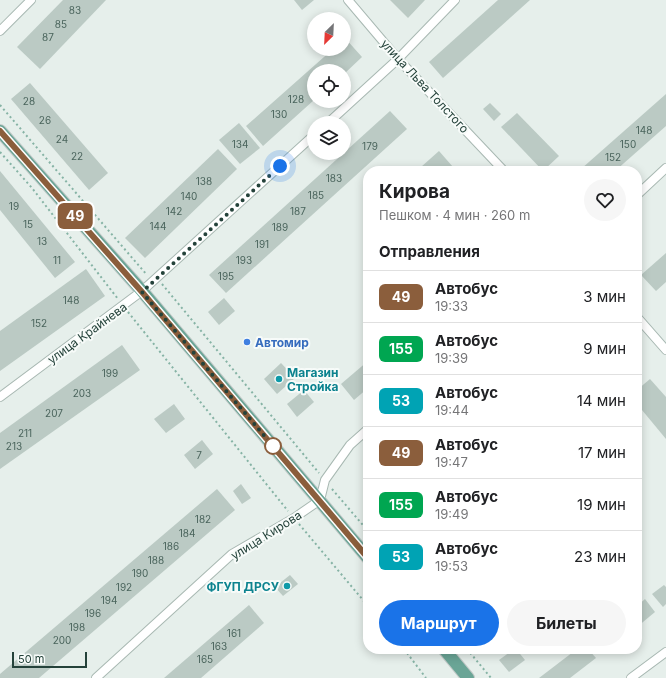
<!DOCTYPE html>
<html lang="ru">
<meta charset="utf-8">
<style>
:root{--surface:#fff;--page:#f6f6f6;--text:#202124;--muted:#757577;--line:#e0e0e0;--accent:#1a73e8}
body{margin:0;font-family:Inter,sans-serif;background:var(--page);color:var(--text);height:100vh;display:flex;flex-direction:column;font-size:15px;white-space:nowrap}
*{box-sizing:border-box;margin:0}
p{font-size:13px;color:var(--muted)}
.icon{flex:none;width:22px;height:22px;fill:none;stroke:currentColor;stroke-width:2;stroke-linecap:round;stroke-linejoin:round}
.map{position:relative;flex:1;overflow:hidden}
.sheet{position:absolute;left:363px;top:166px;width:279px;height:488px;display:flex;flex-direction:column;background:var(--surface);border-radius:16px;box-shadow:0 2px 10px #0003}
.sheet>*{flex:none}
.badge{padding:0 8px;border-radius:6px;font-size:14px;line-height:26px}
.needle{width:26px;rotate:204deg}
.controls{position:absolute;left:307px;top:12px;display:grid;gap:8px}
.controls a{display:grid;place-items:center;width:44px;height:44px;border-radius:50%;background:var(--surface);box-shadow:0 2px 10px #0003;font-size:20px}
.scale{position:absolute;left:12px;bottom:10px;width:75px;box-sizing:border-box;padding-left:4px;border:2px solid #24423a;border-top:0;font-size:11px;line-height:14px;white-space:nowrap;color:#24423a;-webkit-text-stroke:3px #f7fbf9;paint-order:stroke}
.you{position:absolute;width:20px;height:20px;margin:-10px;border:3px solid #fff;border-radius:50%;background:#1a73e8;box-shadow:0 0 0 6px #1a73e833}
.map>.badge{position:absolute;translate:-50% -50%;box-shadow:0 0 0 2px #fff}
h2{padding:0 16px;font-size:15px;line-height:36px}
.round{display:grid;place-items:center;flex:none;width:42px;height:42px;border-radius:21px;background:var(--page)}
.head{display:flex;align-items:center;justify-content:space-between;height:68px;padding:0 16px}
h1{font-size:19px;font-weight:700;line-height:30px}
.button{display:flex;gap:8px;margin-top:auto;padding:8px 16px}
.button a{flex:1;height:46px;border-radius:24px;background:var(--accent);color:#fff;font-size:16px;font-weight:700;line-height:46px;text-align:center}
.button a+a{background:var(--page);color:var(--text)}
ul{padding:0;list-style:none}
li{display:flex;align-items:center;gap:12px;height:52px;padding:0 16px;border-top:1px solid var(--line)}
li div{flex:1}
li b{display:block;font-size:15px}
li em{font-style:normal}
li .badge{min-width:44px;font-weight:700;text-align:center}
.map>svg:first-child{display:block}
</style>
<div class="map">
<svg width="666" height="678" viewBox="0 0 666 678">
<rect width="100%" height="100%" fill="#e6efeb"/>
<g fill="#bbcac4">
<polygon points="63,0 106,0 40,69 17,47"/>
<polygon points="294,0 314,0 302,10"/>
<polygon points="390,0 425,0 408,18"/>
<polygon points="498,0 530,0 443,78 429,62"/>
<polygon points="345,38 362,57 344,74 344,71 314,71 314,100 263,146 246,126 333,49 344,49 344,39"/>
<polygon points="30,83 108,173 89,190 11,99"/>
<polygon points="666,94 666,126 615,171 583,171 581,169"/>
<polygon points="490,103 501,114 494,121 483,109"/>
<polygon points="390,111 407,129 226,293 209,275"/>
<polygon points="517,113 559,156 543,171 501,127"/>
<polygon points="239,123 260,148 240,164 219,140"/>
<polygon points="218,149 237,169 145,258 125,238"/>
<polygon points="439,151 453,167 456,171 425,171 421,167"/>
<polygon points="0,171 75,262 55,278 0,210"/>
<polygon points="666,253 666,282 656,291 641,275"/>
<polygon points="86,269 105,296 0,371 0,331"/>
<polygon points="224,298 235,311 219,325 208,312"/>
<polygon points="122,345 140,370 0,469 0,433"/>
<polygon points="368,361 368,388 354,400 341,384"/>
<polygon points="281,363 295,378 277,394 264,379"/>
<polygon points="650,379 666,397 666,439 637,404 637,390"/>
<polygon points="304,390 314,402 297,417 287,404"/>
<polygon points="174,404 185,419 166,433 154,419"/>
<polygon points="202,440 213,454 195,469 184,455"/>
<polygon points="241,484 251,498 242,504 233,491"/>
<polygon points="217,489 235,510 39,678 0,678 0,674"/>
<polygon points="290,575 298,584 283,596 275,587"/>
<polygon points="664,585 666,587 666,604 663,607 652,594"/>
<polygon points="645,599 655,612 637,627 637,606"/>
<polygon points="249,605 264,623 201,678 164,678"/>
<polygon points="514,649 516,649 525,660 509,672 499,660"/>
<polygon points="577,649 588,649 596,658 570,678 539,678"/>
</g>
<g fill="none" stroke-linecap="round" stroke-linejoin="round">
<defs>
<g id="street">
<polyline points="348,0 398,59 504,171"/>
<polyline points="0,31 31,0"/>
<polyline points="328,123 398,59 455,0"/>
<polyline points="637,195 666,168"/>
<polyline points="637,317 666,350"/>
<polyline points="0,397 142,291 314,135"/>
<polyline points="96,678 232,554 294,518 320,500 325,480 350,445 368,429"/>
<polyline points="631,678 666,652"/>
</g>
<g id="primary">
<polyline points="0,131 142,291 368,558"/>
<polyline points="444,649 468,678"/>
</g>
</defs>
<use href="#street" stroke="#a8b8b2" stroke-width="10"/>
<use href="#primary" stroke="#c2cac8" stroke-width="14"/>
<g stroke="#86b3a5" stroke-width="2" stroke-dasharray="2 3" stroke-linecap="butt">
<polyline points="0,105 147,275"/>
<polyline points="0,152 32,188 118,299"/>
<polyline points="162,284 319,473"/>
<polyline points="128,312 288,511"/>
<polyline points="332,489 368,531"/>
<polyline points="299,524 368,606"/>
<polyline points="404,649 426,678"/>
<polyline points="467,649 491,678"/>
</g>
<use href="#street" stroke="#fff" stroke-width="8"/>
<use href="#primary" stroke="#6aa596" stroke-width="12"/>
</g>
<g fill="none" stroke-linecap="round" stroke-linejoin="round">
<defs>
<polyline id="line" points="0,131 142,292 368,558"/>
</defs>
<use href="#line" stroke="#fff" stroke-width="9"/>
<use href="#line" stroke="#8b5e3c" stroke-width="6"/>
<polyline stroke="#24423a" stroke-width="4" stroke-dasharray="0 7.2" points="273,446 142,292 280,166"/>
</g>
<circle fill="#3f7fe0" stroke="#f7fbf9" stroke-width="1.5" cx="247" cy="342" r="4"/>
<g fill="#0f9aa8" stroke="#f7fbf9" stroke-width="1.5">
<circle cx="279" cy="379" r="4"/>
<circle cx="287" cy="586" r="4"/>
</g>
<circle fill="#fff" stroke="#8b5e3c" stroke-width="2" cx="273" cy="446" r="8"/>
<g text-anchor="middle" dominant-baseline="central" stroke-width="4" stroke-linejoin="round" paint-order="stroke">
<g font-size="10" fill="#4a645c">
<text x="75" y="10">83</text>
<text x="61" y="24">85</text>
<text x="48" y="37">87</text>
<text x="296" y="99">128</text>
<text x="29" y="101">28</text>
<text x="279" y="114">130</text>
<text x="45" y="120">26</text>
<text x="644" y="130">148</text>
<text x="62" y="139">24</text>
<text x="240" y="144">134</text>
<text x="628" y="144">150</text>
<text x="370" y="146">179</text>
<text x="77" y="156">22</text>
<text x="613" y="157">152</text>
<text x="334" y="178">183</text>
<text x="204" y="181">138</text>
<text x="316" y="195">185</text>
<text x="189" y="196">140</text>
<text x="14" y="206">19</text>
<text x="174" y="211">142</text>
<text x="298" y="211">187</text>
<text x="28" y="224">15</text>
<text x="158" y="226">144</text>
<text x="280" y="227">189</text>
<text x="42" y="241">13</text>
<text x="262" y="244">191</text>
<text x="57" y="260">11</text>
<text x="244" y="260">193</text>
<text x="226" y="276">195</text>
<text x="71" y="300">148</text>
<text x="39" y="323">152</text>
<text x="110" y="373">199</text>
<text x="82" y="393">203</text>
<text x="54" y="413">207</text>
<text x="25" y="433">211</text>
<text x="14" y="446">213</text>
<text x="199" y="455">7</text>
<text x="203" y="519">182</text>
<text x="187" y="533">184</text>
<text x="171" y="546">186</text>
<text x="156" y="560">188</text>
<text x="140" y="573">190</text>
<text x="124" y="587">192</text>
<text x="109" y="600">194</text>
<text x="93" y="613">196</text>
<text x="77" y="627">198</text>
<text x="234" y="633">161</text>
<text x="62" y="640">200</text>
<text x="219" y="646">163</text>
<text x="205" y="659">165</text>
</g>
<g font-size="12" fill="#24423a" stroke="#f7fbf9">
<text transform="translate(425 86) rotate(47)">улица Льва Толстого</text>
<text transform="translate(87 333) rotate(-36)">улица Крайнева</text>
<text transform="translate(266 535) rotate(-32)">улица Кирова</text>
</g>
<g font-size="12" font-weight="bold" fill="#366cbe" stroke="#f7fbf9" text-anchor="start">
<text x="255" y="342">Автомир</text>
</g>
<g font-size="12" font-weight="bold" fill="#0d838f" stroke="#f7fbf9" text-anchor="start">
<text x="287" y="372">Магазин<tspan x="287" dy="14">Стройка</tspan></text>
<text x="279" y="586" text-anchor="end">ФГУП ДРСУ</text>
</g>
</g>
</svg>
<div class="controls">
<a><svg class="needle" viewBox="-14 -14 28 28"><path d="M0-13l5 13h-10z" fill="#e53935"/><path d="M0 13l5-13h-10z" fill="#757577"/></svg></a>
<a><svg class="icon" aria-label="locate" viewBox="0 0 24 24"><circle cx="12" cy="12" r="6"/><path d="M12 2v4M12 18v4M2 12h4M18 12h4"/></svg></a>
<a><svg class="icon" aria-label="layers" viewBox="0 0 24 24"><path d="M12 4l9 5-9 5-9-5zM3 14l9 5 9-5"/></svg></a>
</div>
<div class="scale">50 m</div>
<div class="you" style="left:280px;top:166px"></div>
<b class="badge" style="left:75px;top:216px;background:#8b5e3c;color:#fff">49</b>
<section class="sheet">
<div class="head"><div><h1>Кирова</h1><p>Пешком · 4 мин · 260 m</p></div><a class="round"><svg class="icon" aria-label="heart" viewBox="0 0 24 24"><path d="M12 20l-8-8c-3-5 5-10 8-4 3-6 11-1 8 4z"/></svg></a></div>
<h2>Отправления</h2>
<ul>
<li><span class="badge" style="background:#8b5e3c;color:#fff">49</span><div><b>Автобус</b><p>19:33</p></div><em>3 мин</em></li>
<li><span class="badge" style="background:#00a651;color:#fff">155</span><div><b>Автобус</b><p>19:39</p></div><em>9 мин</em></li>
<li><span class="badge" style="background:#00a3b4;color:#fff">53</span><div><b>Автобус</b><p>19:44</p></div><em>14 мин</em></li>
<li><span class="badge" style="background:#8b5e3c;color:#fff">49</span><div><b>Автобус</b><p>19:47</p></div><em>17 мин</em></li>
<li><span class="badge" style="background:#00a651;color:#fff">155</span><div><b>Автобус</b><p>19:49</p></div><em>19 мин</em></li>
<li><span class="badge" style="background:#00a3b4;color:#fff">53</span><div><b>Автобус</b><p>19:53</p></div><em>23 мин</em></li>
</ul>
<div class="button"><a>Маршрут</a><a>Билеты</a></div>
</section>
</div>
